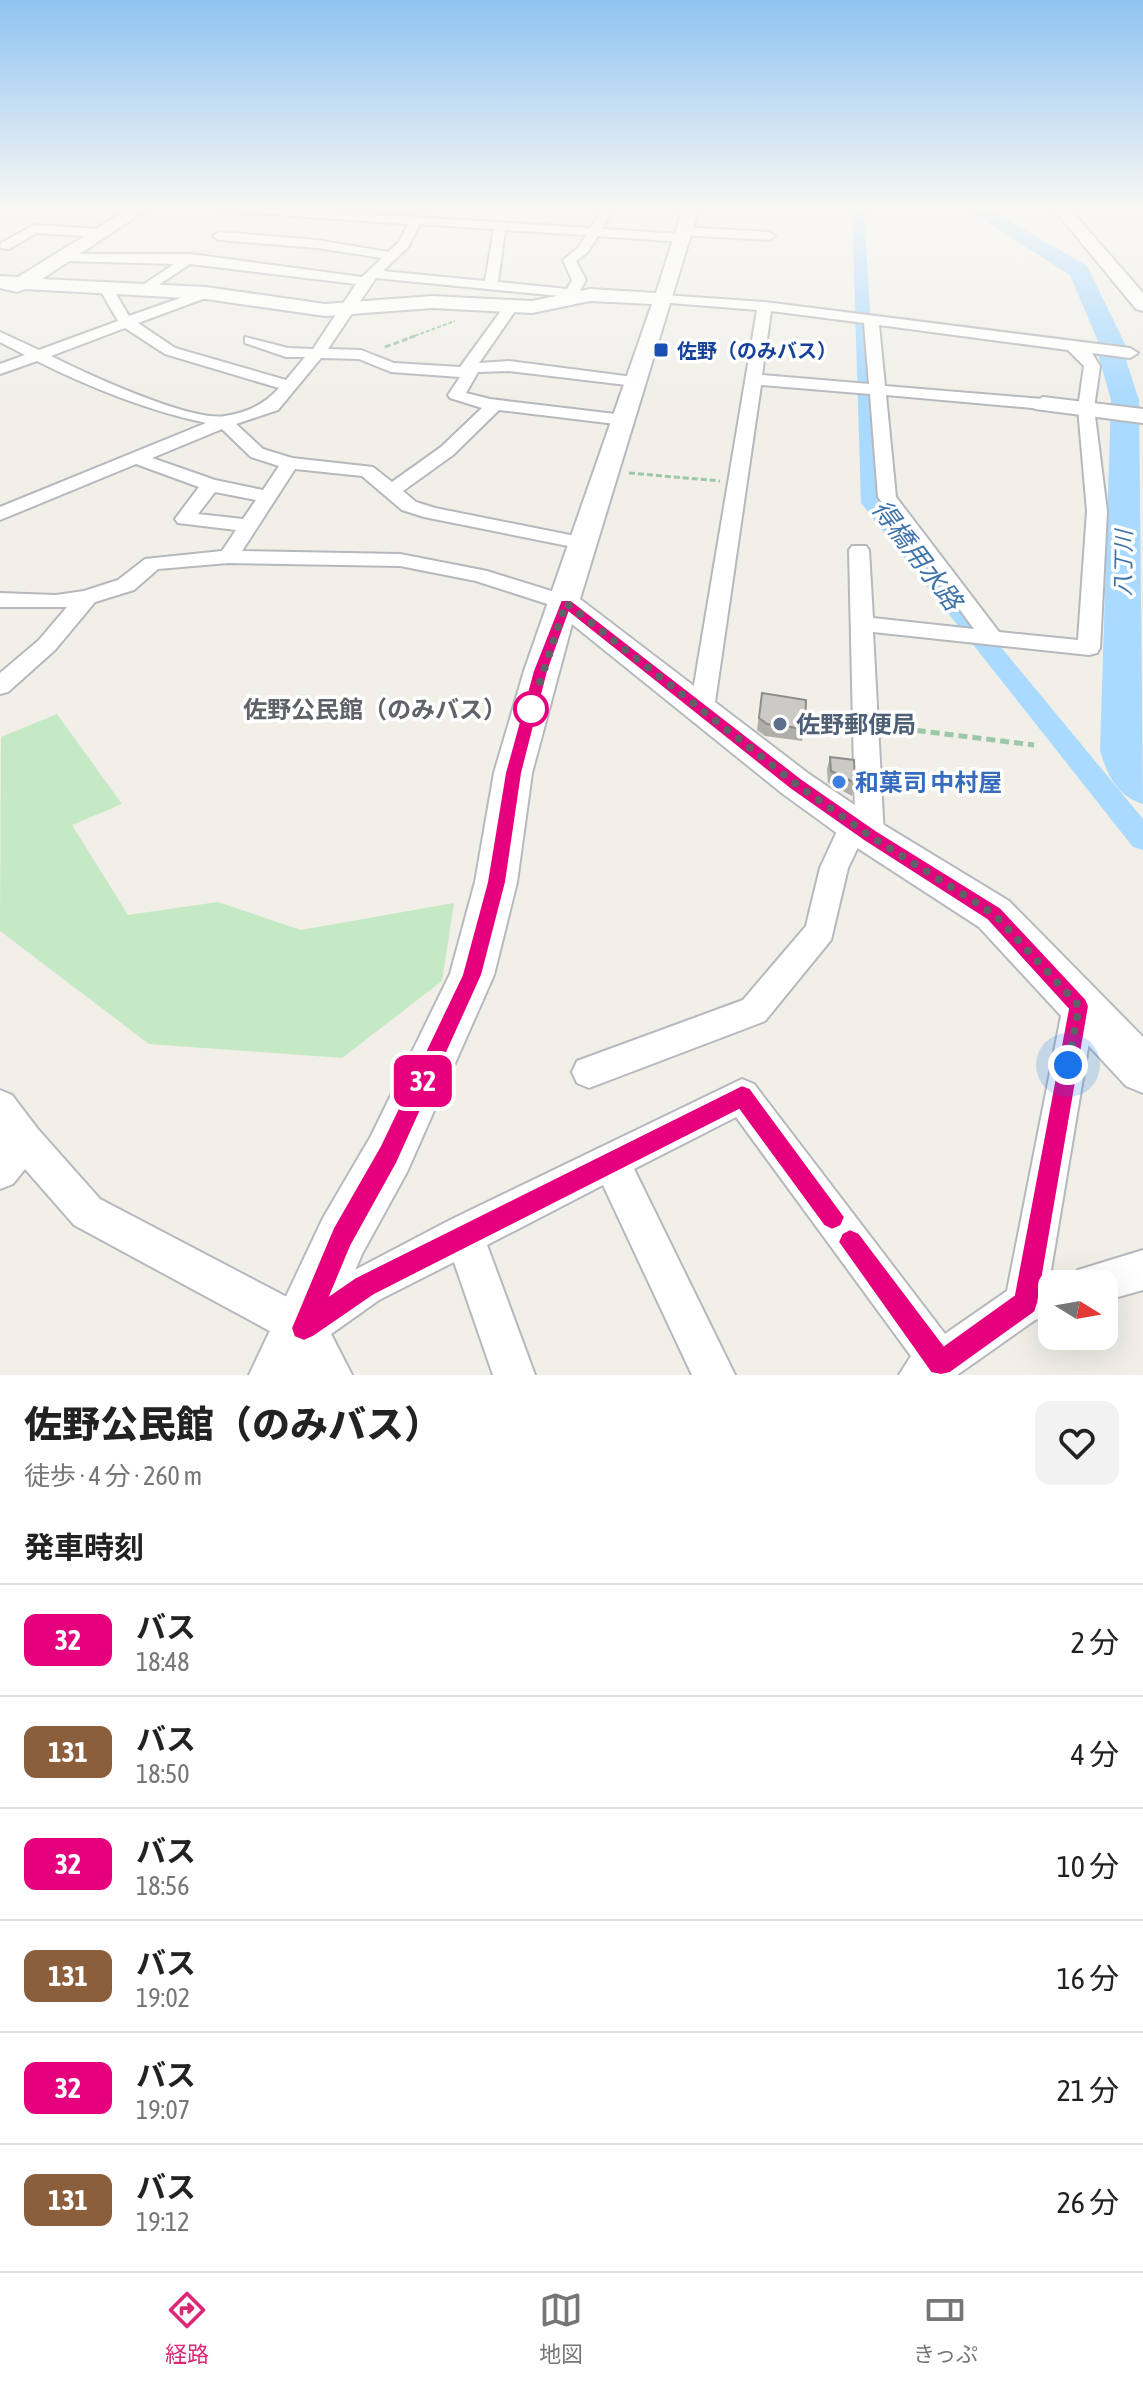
<!DOCTYPE html>
<html lang="ja">
<meta charset="utf-8">
<style>
:root{--surface:#fff;--page:#f2f2f2;--text:#222;--muted:#767676;--line:#e0e0e0;--accent:#db2777}
body{margin:0;font-family:"Asap Condensed","Noto Sans JP",sans-serif;background:var(--page);color:var(--text);height:100vh;display:flex;flex-direction:column;font-size:30px;white-space:nowrap}
*{box-sizing:border-box;margin:0}
p{font-size:26px;color:var(--muted)}
.icon{flex:none;width:44px;height:44px;fill:none;stroke:currentColor;stroke-width:2;stroke-linecap:round;stroke-linejoin:round}
.map{position:relative;height:1375px;overflow:hidden}
.details{display:flex;flex-direction:column;background:var(--surface);flex:1}
.details>*{flex:none}
.badge{padding:0 16px;border-radius:12px;font-size:28px;line-height:52px}
.needle{width:52px;rotate:101deg}
.controls{position:absolute;left:1038px;top:1270px;display:grid;gap:16px}
.controls a{display:grid;place-items:center;width:80px;height:80px;border-radius:16px;background:var(--surface);box-shadow:0 8px 32px #0002;font-size:40px}
.you{position:absolute;width:40px;height:40px;margin:-20px;border:6px solid #fff;border-radius:50%;background:#1a73e8;box-shadow:0 0 0 12px #1a73e833}
.map>.badge{position:absolute;translate:-50% -50%;box-shadow:0 0 0 4px #fff}
h2{padding:0 24px;font-size:30px;line-height:72px}
.round{display:grid;place-items:center;flex:none;width:84px;height:84px;border-radius:16px;background:var(--page)}
.summary{display:flex;align-items:center;justify-content:space-between;height:136px;padding:0 24px}
h1{font-size:38px;font-weight:800;line-height:60px}
ul{padding:0;list-style:none}
li{display:flex;align-items:center;gap:24px;height:112px;padding:0 24px;border-top:2px solid var(--line)}
li div{flex:1}
li b{display:block;font-size:30px}
li em{font-style:normal}
li .badge{min-width:88px;font-weight:700;text-align:center}
.tabs{display:flex;justify-content:space-around;align-items:center;height:112px;border-top:2px solid var(--line);background:var(--surface);font-size:22px;color:var(--muted)}
.tabs a{display:grid;justify-items:center;gap:4px}
.tabs .on{color:var(--accent)}
.map>svg:first-child{display:block}
</style>
<div class="map">
<svg width="1143" height="1375" viewBox="0 0 1143 1375">
<rect width="100%" height="100%" fill="#f1efe8"/>
<polygon fill="#c5e8c5" points="57,714 122,804 72,825 128,915 218,902 301,930 454,903 442,981 342,1058 149,1044 0,931 1,737"/>
<g fill="none" stroke-linecap="round" stroke-linejoin="round">
<polygon fill="#aadaff" fill-rule="evenodd" points="852,208 864,208 881,502 1143,819 1143,850 1133,847 861,503"/>
<path fill="#aadaff" fill-rule="evenodd" d="M965 208H987L1087 266 1126 346 1124 354 1139 400 1143 804C1117 796 1107 775 1100 750L1111 400 1098 354 1100 346 1070 275Z"/>
<defs>
<g id="street">
<path d="M217 208H270L590 228 604 208H614L602 229 682 234 677 231 683 227 769 232 775 236 769 240 683 235 688 238 682 242 598 236 587 253 576 261 586 280 580 290 597 295 590 299 376 278 328 349 361 350 394 363 460 367 506 304 511 303 518 307 479 363 509 361 641 378 643 381 635 386 509 371 478 372 466 393 490 399 624 415 632 420 624 425 499 410 453 455 403 491 416 502 435 508 590 539 593 543 590 547 583 549 424 517 402 510 362 476 295 469 242 551 400 554 487 571 574 598 577 603 574 608 566 610 476 581 400 566 228 563 158 569 134 590 95 602 55 650 8 692 0 694V673L39 640 67 607H0V593L56 595 84 591 118 580 145 559 222 551 236 530 178 523 175 519 199 487 136 464 0 520V507L206 423C146 410 91 388 37 361L0 374V364L25 355 0 342V332L39 350 118 321 100 290 102 287H112L129 316 206 289 213 293 211 296 138 323 175 348 286 380 305 357H286L245 343V337L288 348 313 349 356 284 190 264 145 294 140 293V287L174 264 64 261 58 257 60 254H190L362 277 382 258 317 248 219 240 213 236 219 232 317 240 388 252 399 242 408 224 223 211ZM420 224 494 229 485 281 383 271 408 247ZM505 230 586 235 578 248 563 260 572 280 567 289 498 282ZM125 328 165 354 279 388C265 404 246 413 225 416 190 422 85 373 51 356ZM321 358 359 359 391 372 460 377 448 395 450 398 482 408 441 447 392 482 373 467 292 458 263 449 236 424 278 410ZM222 429 251 457 279 466 263 490 215 480 152 458ZM215 492 256 500 243 519 198 514Z"/>
<polygon points="34,225 101,229 107,233 101,237 36,233 9,249 0,248 1,243"/>
<path d="M664 295 765 302 1130 348 1138 353 1130 358 1092 353 1100 366 1094 408 1107 511 1100 648 1097 653 1089 655 873 632 884 836 880 844 870 847 860 843 848 868 831 940 765 1021 589 1088 577 1083 572 1072 577 1061 743 1000 806 926 820 868 844 816 855 814 849 550 852 546H866L869 550 873 618 974 629 878 497 870 394 761 385 714 709 711 715H693L690 709 757 310 659 302 657 299ZM771 311 864 323 869 384 762 375ZM879 325 1068 350 1084 366 1078 408 1087 511 1078 640 999 632 896 497 886 395 1043 409 1051 404 1043 399 885 386Z"/>
<polygon points="1079,991 1090,996 1095,1006 1050,1276 1067,1284 1052,1284 1052,1315 1035,1320 957,1375 899,1375 911,1356 736,1117 634,1169 735,1375 692,1375 603,1185 487,1245 535,1375 493,1375 454,1262 379,1300 331,1334 352,1375 308,1375 290,1342 74,1225 25,1169 13,1184 0,1189 0,1090 12,1095 37,1128 100,1199 302,1305 351,1272 450,1220 742,1079 754,1084 945,1334 1007,1291 1063,1006 1068,996"/>
<polygon points="1143,1250 1143,1290 1104,1301 1104,1284 1072,1284 1078,1270"/>
</g>
<g id="secondary">
<polygon points="130,208 149,208 42,279 206,287 325,304 432,296 532,301 590,289 656,293 683,208 699,208 580,599 809,774 884,825 1009,901 1143,1037 1143,1093 1126,1086 979,927 856,847 783,794 572,624 532,773 517,882 494,975 407,1172 362,1254 311,1375 249,1375 323,1218 371,1136 450,974 475,882 494,773 524,671 652,304 590,301 532,313 432,308 325,316 206,299 25,289 17,292 0,288 0,276 18,277"/>
<polygon points="1053,208 1069,208 1143,293 1143,311 1136,309"/>
<polygon points="1043,397 1143,409 1143,423 1035,409 1031,404"/>
</g>
</defs>
<use href="#street" stroke="#b5b8bc" stroke-width="4"/>
<use href="#secondary" stroke="#b6babf" stroke-width="4"/>
<polyline stroke="#9cc7a9" stroke-width="2" stroke-dasharray="4 2" stroke-linecap="butt" points="409,338 455,321"/>
<g stroke="#9cc7a9" stroke-width="3" stroke-dasharray="6 3" stroke-linecap="butt">
<polyline points="385,347 415,336"/>
<polyline points="629,473 720,481"/>
</g>
<polyline stroke="#9cc7a9" stroke-width="5" stroke-dasharray="9 5" stroke-linecap="butt" points="889,727 1034,745"/>
<use href="#street" fill="#fff" fill-rule="evenodd"/>
<use href="#secondary" fill="#fff" fill-rule="evenodd"/>
</g>
<g fill="#afaea9">
<polygon points="762,693 805,729 802,741 765,736 757,730"/>
<polygon points="830,757 855,783 852,796 828,783 827,769"/>
</g>
<g fill="#cccac5" stroke="#8f8d8a" stroke-width="2">
<polygon points="762,693 806,700 805,729 767,724 759,718"/>
<polygon points="830,757 854,760 855,783 831,771"/>
</g>
<linearGradient id="sky" x2="0" y2="1"><stop stop-color="#8fc3f1"/><stop offset="0.52" stop-color="#f9f8f5"/><stop offset="1" stop-color="#f9f8f5" stop-opacity="0"/></linearGradient>
<rect width="1143" height="400" fill="url(#sky)"/>
<polygon fill="#e6007e" stroke="#fff" stroke-width="2" points="561,600 571,600 802,779 877,831 1001,908 1086,999 1089,1006 1038,1303 1035,1312 950,1373 941,1375 931,1373 838,1242 842,1233 850,1229 859,1233 944,1345 1014,1295 1068,1009 987,920 864,841 790,789 569,613 548,671 522,773 506,882 482,975 397,1163 351,1246 331,1294 356,1277 742,1085 750,1088 845,1217 841,1226 832,1230 824,1226 739,1110 374,1295 313,1337 304,1341 294,1337 291,1328 333,1228 380,1146 462,975 487,882 505,773 533,671"/>
<g fill="none" stroke-linecap="round" stroke-linejoin="round">
<polyline stroke="#5f6368" stroke-width="8" stroke-dasharray="0 14.4" points="531,709 566,603 796,784 870,836 994,914 1079,1006 1068,1065"/>
</g>
<rect fill="#1a4fb4" stroke="#fff" stroke-width="3" x="653" y="342" width="16" height="16" rx="4"/>
<circle fill="#fff" stroke="#e6007e" stroke-width="4" cx="531" cy="709" r="16"/>
<circle fill="#5c6f8a" stroke="#fff" stroke-width="3" cx="780" cy="724" r="8"/>
<circle fill="#3f7fe0" stroke="#fff" stroke-width="3" cx="839" cy="782" r="8"/>
<g text-anchor="middle" dominant-baseline="central" stroke-width="7" stroke-linejoin="round" paint-order="stroke">
<g font-size="20" font-weight="bold" fill="#164399" stroke="#fff" text-anchor="start">
<text x="677" y="350">佐野（のみバス）</text>
</g>
<g font-size="22" font-style="italic" fill="#4174aa" stroke="#fff">
<text transform="translate(1123 563) rotate(-89)">八丁川</text>
</g>
<g font-size="24" font-weight="bold" fill="#5f6368" stroke="#fff" text-anchor="end">
<text x="507" y="709">佐野公民館（のみバス）</text>
</g>
<g font-size="24" font-weight="bold" fill="#4e5e75" stroke="#fff" text-anchor="start">
<text x="796" y="724">佐野郵便局</text>
</g>
<g font-size="24" font-weight="bold" fill="#366cbe" stroke="#fff" text-anchor="start">
<text x="855" y="782">和菓司 中村屋</text>
</g>
<g font-size="26" font-style="italic" fill="#4174aa" stroke="#fff">
<text transform="translate(917 555) rotate(53)">得橋用水路</text>
</g>
</g>
</svg>
<div class="controls">
<a><svg class="needle" viewBox="-14 -14 28 28"><path d="M0-13l5 13h-10z" fill="#e53935"/><path d="M0 13l5-13h-10z" fill="#767676"/></svg></a>
</div>
<div class="you" style="left:1068px;top:1065px"></div>
<b class="badge" style="left:423px;top:1081px;background:#e6007e;color:#fff">32</b>
</div>
<section class="details">
<div class="summary"><div><h1>佐野公民館（のみバス）</h1><p>徒歩 · 4 分 · 260 m</p></div><a class="round"><svg class="icon" aria-label="heart" viewBox="0 0 24 24"><path d="M12 20l-8-8c-3-5 5-10 8-4 3-6 11-1 8 4z"/></svg></a></div>
<h2>発車時刻</h2>
<ul>
<li><span class="badge" style="background:#e6007e;color:#fff">32</span><div><b>バス</b><p>18:48</p></div><em>2 分</em></li>
<li><span class="badge" style="background:#8b5e3c;color:#fff">131</span><div><b>バス</b><p>18:50</p></div><em>4 分</em></li>
<li><span class="badge" style="background:#e6007e;color:#fff">32</span><div><b>バス</b><p>18:56</p></div><em>10 分</em></li>
<li><span class="badge" style="background:#8b5e3c;color:#fff">131</span><div><b>バス</b><p>19:02</p></div><em>16 分</em></li>
<li><span class="badge" style="background:#e6007e;color:#fff">32</span><div><b>バス</b><p>19:07</p></div><em>21 分</em></li>
<li><span class="badge" style="background:#8b5e3c;color:#fff">131</span><div><b>バス</b><p>19:12</p></div><em>26 分</em></li>
</ul>
</section>
<nav class="tabs">
<a class="on"><svg class="icon" aria-label="directions" viewBox="0 0 24 24"><path d="M12 3l9 9-9 9-9-9zM9 14v-3h6M13 9l2 2-2 2"/></svg>経路</a>
<a><svg class="icon" aria-label="map" viewBox="0 0 24 24"><path d="M3 6l6-2 6 2 6-2v14l-6 2-6-2-6 2zM9 4v14M15 6v14"/></svg>地図</a>
<a><svg class="icon" aria-label="tickets" viewBox="0 0 24 24"><path d="M3 7h18v10H3zM15 7v10"/></svg>きっぷ</a>
</nav>
